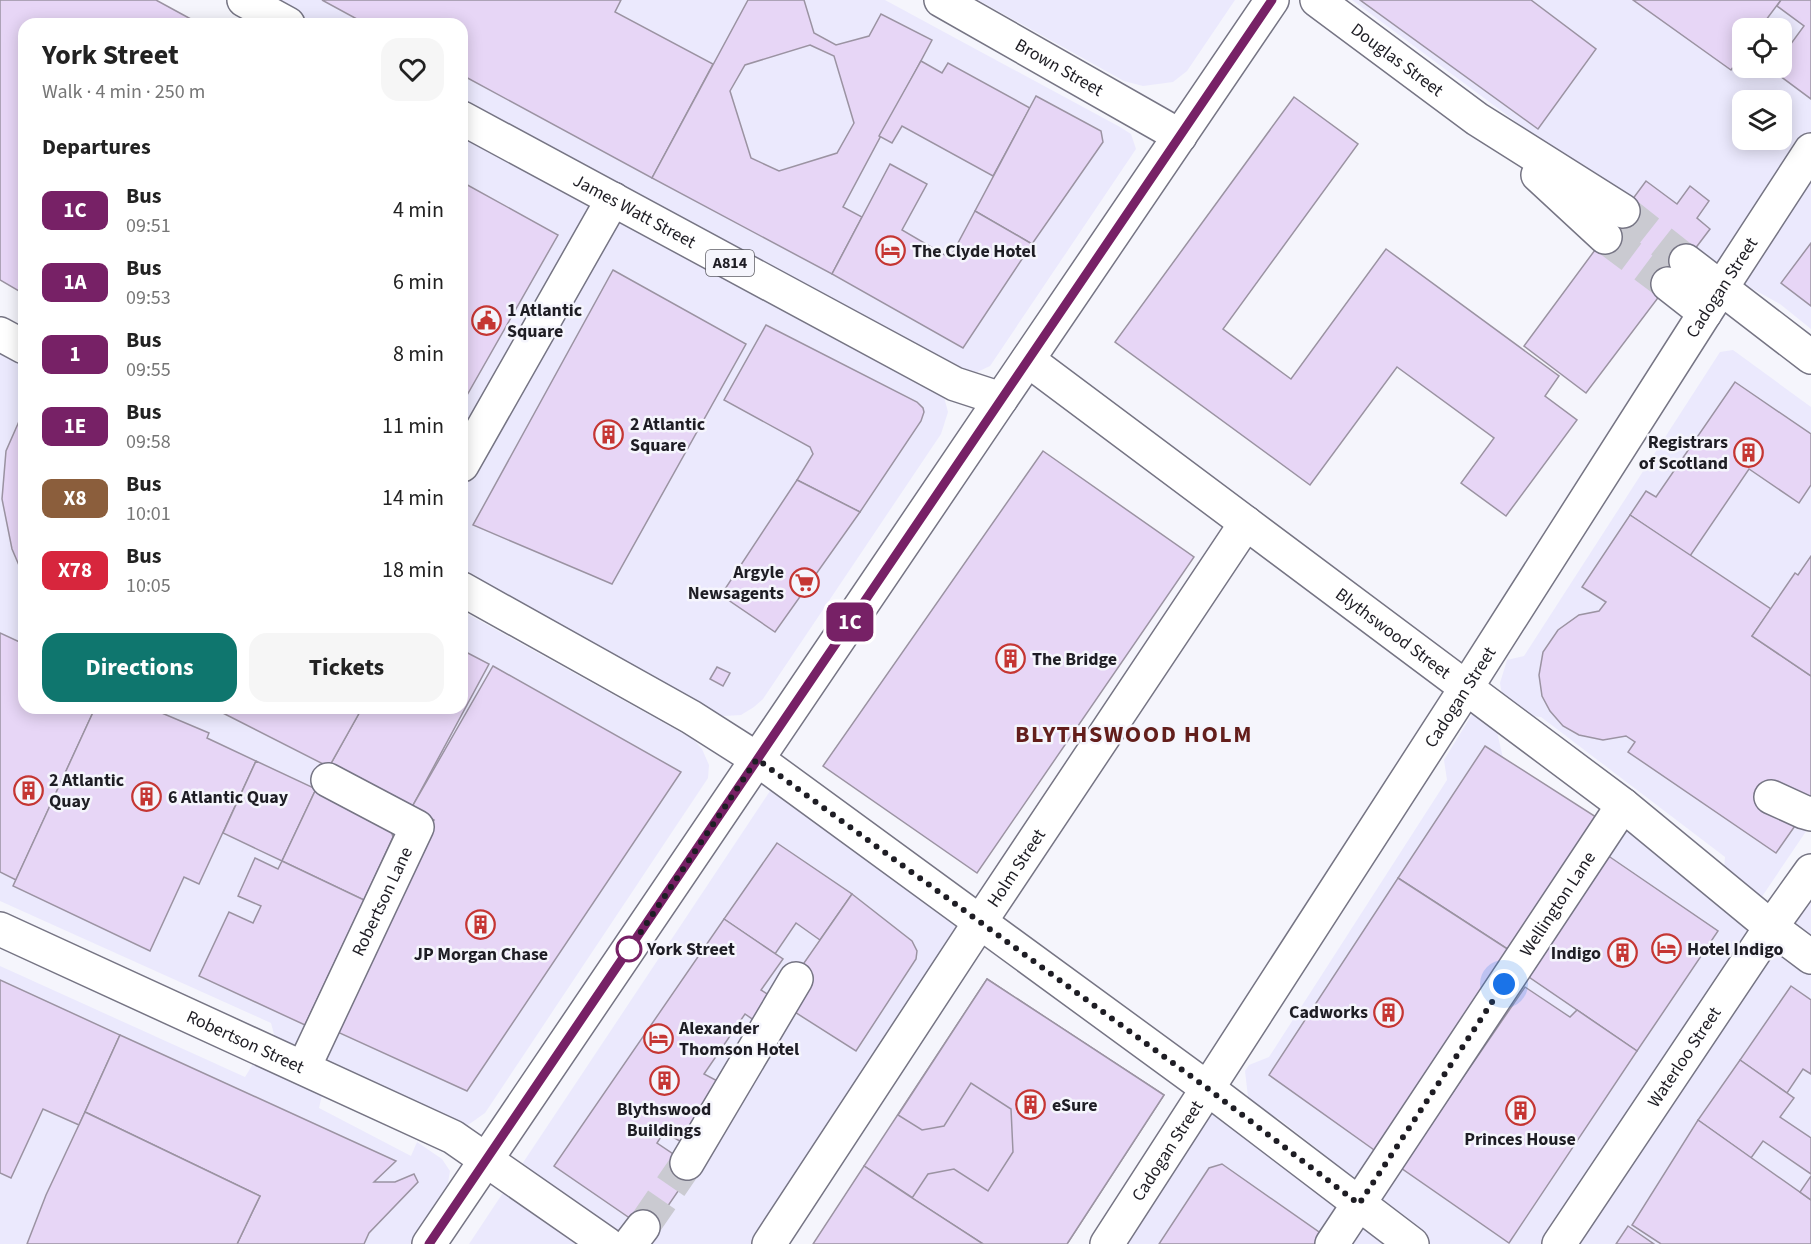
<!DOCTYPE html>
<meta charset="utf-8">
<style>
:root{--surface:#fff;--page:#f6f6f6;--text:#222;--muted:#767676;--accent:#0f766e}
body{margin:0;font-family:"Source Sans 3",sans-serif;background:var(--page);color:var(--text);height:100vh;display:flex;flex-direction:column;font-size:22px;white-space:nowrap}
*{box-sizing:border-box;margin:0}
p{font-size:20px;color:var(--muted)}
.icon{flex:none;width:33px;height:33px;fill:none;stroke:currentColor;stroke-width:2;stroke-linecap:round;stroke-linejoin:round}
.map{position:relative;flex:1;overflow:hidden}
.side{position:absolute;left:18px;top:18px;width:450px;height:696px;display:flex;flex-direction:column;background:var(--surface);border-radius:18px;box-shadow:0 3px 15px #0003}
.side>*{flex:none}
.badge{padding:0 12px;border-radius:9px;font-size:21px;line-height:39px}
.fabs{position:absolute;left:1732px;top:18px;display:grid;gap:12px}
.fabs a{display:grid;place-items:center;width:60px;height:60px;border-radius:12px;background:var(--surface);box-shadow:0 3px 15px #0003;font-size:30px}
.you{position:absolute;width:30px;height:30px;margin:-15px;border:4px solid #fff;border-radius:50%;background:#1a73e8;box-shadow:0 0 0 9px #1a73e833}
.map>.badge{position:absolute;translate:-50% -50%;box-shadow:0 0 0 3px #fff}
h2{padding:0 24px;font-size:22px;line-height:54px}
.round{display:grid;place-items:center;flex:none;width:63px;height:63px;border-radius:18px;background:var(--page)}
.headline{display:flex;align-items:center;justify-content:space-between;height:102px;padding:0 24px}
h1{font-size:28px;font-weight:700;line-height:45px}
.button{display:flex;gap:12px;margin-top:auto;padding:12px 24px}
.button a{flex:1;height:69px;border-radius:18px;background:var(--accent);color:#fff;font-size:24px;font-weight:700;line-height:69px;text-align:center}
.button a+a{background:var(--page);color:var(--text)}
ul{padding:0;list-style:none}
li{display:flex;align-items:center;gap:18px;height:72px;padding:0 24px}
li div{flex:1}
li b{display:block;font-size:22px}
li em{font-style:normal}
li .badge{min-width:66px;font-weight:700;text-align:center}
.map>svg:first-child{display:block}
</style>
<div class="map">
<svg width="1811" height="1244" viewBox="0 0 1811 1244">
<rect width="100%" height="100%" fill="#f5f5fc"/>
<g fill="#ebe9fd" fill-rule="evenodd">
<polygon points="267,0 885,0 1120,127 1131,134 1136,149 990,366 973,374 956,373 462,106 462,24 311,24"/>
<polygon points="978,0 1235,0 1187,71 1173,82 1143,86 1124,81"/>
<path d="M1352 0H1811V329L1780 304 1709 265ZM1743 28H1782V68H1743ZM1743 100H1782V140H1743Z"/>
<polygon points="462,135 934,389 944,397 948,412 941,434 763,699 754,707 741,715 724,716 708,712 462,576"/>
<polygon points="1733,350 1811,407 1811,824 1759,901 1724,870 1725,857 1541,717 1517,715 1503,701 1500,683 1507,660 1524,656 1720,352"/>
<polygon points="0,353 24,367 24,708 462,708 462,611 693,739 702,749 709,765 708,778 485,1113 468,1125 405,1108 276,1042 271,1023 0,901"/>
<polygon points="1479,703 1495,723 1506,771 1591,834 1355,1187 1322,1162 1320,1151 1278,1118 1256,1115 1248,1097 1245,1071 1249,1065 1269,1057 1447,780 1444,760"/>
<polygon points="780,776 980,922 769,1244 469,1244"/>
<polygon points="1623,805 1771,926 1811,868 1811,1244 1107,1244 1207,1088 1359,1203"/>
<polygon points="0,966 245,1077 256,1059 322,1095 319,1108 411,1156 417,1142 442,1159 450,1171 447,1189 410,1244 0,1244"/>
</g>
<g fill="#e7d6f6" stroke="#9b93a2" stroke-width="1.5" fill-rule="evenodd">
<polygon points="0,0 156,0 200,24 24,24 24,294 0,280"/>
<polygon points="322,0 621,0 615,12 713,64 652,178 462,75 462,24 366,24"/>
<path d="M748 0H804L814 33 836 45 869 36 881 14 932 40 843 207 862 217 832 274 652 178ZM810 45 834 56 854 123 837 153 779 171 751 158 730 91 745 65Z"/>
<polygon points="1360,0 1531,0 1596,49 1538,129"/>
<polygon points="1633,0 1781,0 1760,28 1743,28 1743,53 1731,70"/>
<polygon points="1781,0 1811,0 1811,99 1772,70 1773,68 1782,68 1782,56 1804,26 1777,6"/>
<polygon points="921,61 942,73 948,63 1030,108 993,176 902,126 892,143 879,136"/>
<polygon points="1036,96 1101,131 1103,142 1032,244 975,211"/>
<polygon points="1294,97 1358,144 1223,329 1291,379 1386,249 1559,376 1545,396 1577,420 1506,516 1461,483 1494,438 1397,367 1310,485 1115,342"/>
<polygon points="890,164 927,184 902,230 950,258 975,211 1032,244 963,348 832,274"/>
<polygon points="1646,181 1677,204 1690,186 1709,201 1697,218 1710,229 1586,393 1524,346"/>
<polygon points="462,182 558,235 462,404"/>
<polygon points="1811,243 1811,306 1781,283"/>
<polygon points="613,270 746,344 612,584 473,525"/>
<polygon points="766,325 917,402 923,408 924,412 921,421 860,512 797,480 813,454 810,447 724,400"/>
<polygon points="1735,382 1811,434 1811,485 1799,503 1749,469 1690,556 1630,515 1646,491 1656,497"/>
<polygon points="24,410 24,577 12,549 2,499 6,451"/>
<polygon points="1043,451 1194,557 977,873 823,766"/>
<polygon points="797,480 860,512 775,632 721,595"/>
<polygon points="1630,515 1771,609 1752,636 1811,676 1811,803 1776,853 1628,752 1635,742 1626,736 1603,740 1579,735 1563,726 1550,711 1542,696 1539,675 1543,652 1558,630 1579,615 1599,611 1606,602 1582,587"/>
<polygon points="1811,556 1811,676 1752,636 1795,573 1798,575"/>
<polygon points="0,633 24,644 24,708 95,708 16,880 0,872"/>
<polygon points="462,650 489,664 412,807 329,767 362,708 462,708"/>
<polygon points="493,666 681,772 467,1091 333,1030 434,820 412,807"/>
<polygon points="717,667 730,673 723,686 710,679"/>
<polygon points="95,708 150,708 209,733 207,738 256,761 199,884 184,877 150,951 13,886"/>
<polygon points="213,708 362,708 329,767"/>
<polygon points="1485,746 1596,817 1509,950 1398,878"/>
<polygon points="256,761 316,789 282,861 223,833"/>
<polygon points="316,789 389,823 393,837 364,900 282,861"/>
<polygon points="777,843 852,894 820,940 796,923 775,954 724,919"/>
<polygon points="1607,855 1718,931 1637,1051 1526,975"/>
<polygon points="255,858 278,869 282,861 364,900 305,1025 199,976 229,912 253,923 261,906 238,896"/>
<polygon points="1398,878 1509,950 1377,1152 1269,1075"/>
<polygon points="852,894 912,941 917,951 916,959 856,1051 790,1009 797,973"/>
<polygon points="724,919 783,959 761,990 775,999 758,1023 745,1014 704,1074 725,1085 685,1144 664,1132 657,1143 694,1168 650,1232 554,1166"/>
<polygon points="987,979 1164,1095 1067,1244 983,1244 864,1166"/>
<polygon points="987,979 1164,1095 1067,1244 983,1244 912,1198 928,1174 954,1169 988,1191 1013,1152 1011,1109 971,1083 944,1126 922,1130 898,1115"/>
<polygon points="0,980 120,1035 79,1125 43,1109 11,1178 0,1173"/>
<polygon points="1791,986 1811,1000 1811,1074 1803,1069 1787,1093 1740,1060"/>
<polygon points="1525,987 1570,1017 1577,1010 1637,1051 1509,1243 1401,1168"/>
<polygon points="120,1035 396,1161 374,1182 395,1182 414,1174 418,1182 369,1233 364,1244 237,1244 260,1196 85,1112"/>
<polygon points="1740,1060 1794,1098 1780,1117 1811,1138 1811,1174 1763,1141 1751,1158 1698,1120"/>
<polygon points="85,1112 260,1196 237,1244 27,1244 46,1195"/>
<polygon points="1698,1120 1811,1200 1811,1244 1661,1244 1632,1225"/>
<polygon points="1222,1164 1329,1239 1325,1244 1159,1244 1209,1168"/>
<polygon points="864,1166 912,1198 983,1244 813,1244"/>
<polygon points="1811,1176 1811,1200 1800,1192"/>
<polygon points="1628,1226 1654,1244 1616,1244"/>
</g>
<g fill="none" stroke-linecap="round" stroke-linejoin="round">
<g stroke="#cacad1" stroke-width="33" stroke-dasharray="33 16" stroke-linecap="butt">
<polyline points="1623,211 1686,261"/>
<polyline points="1605,237 1668,284"/>
<polyline points="643,1227 687,1163"/>
</g>
<defs>
<g id="minor">
<path id="s1" d="M941 0 1180 136"/>
<path id="s2" d="M1317 0 1477 119 1623 211"/>
<polyline points="1538,175 1605,237"/>
<polyline points="1686,261 1811,357"/>
<polyline points="1668,284 1705,313"/>
<polyline points="0,334 24,347"/>
<path id="s3" d="M1028 360 1623 805 1771 927 1811 957"/>
<polyline points="462,465 613,199"/>
<polyline points="462,589 691,717 757,759 1207,1088 1412,1244"/>
<polyline points="1771,797 1804,812 1811,814"/>
<path id="s4" d="M0 929 453 1137 607 1244"/>
<path id="s5" d="M304 1067 417 827 328 780"/>
<polyline points="687,1163 796,979"/>
<polyline points="429,1244 1001,399"/>
<polyline points="630,1244 643,1227"/>
<path id="s6" d="M769 1244 980 922 1246 523"/>
<path id="s7" d="M1107 1244 1466 688 1705 313 1811 150"/>
<path id="s8" d="M1332 1244 1623 805"/>
<path id="s9" d="M1559 1244 1771 927 1811 871"/>
</g>
<g id="major">
<polyline points="244,0 288,24"/>
<path id="s10" d="M462 118 955 384 1001 399 1272 0"/>
</g>
</defs>
<use href="#minor" stroke="#767584" stroke-width="36"/>
<use href="#major" stroke="#767584" stroke-width="36"/>
<use href="#minor" stroke="#fff" stroke-width="33"/>
<use href="#major" stroke="#fff" stroke-width="33"/>
</g>
<g fill="none" stroke-linecap="round" stroke-linejoin="round">
<defs>
<polyline id="line" points="429,1244 1272,0"/>
</defs>
<use href="#line" stroke="#fff" stroke-width="14"/>
<use href="#line" stroke="#772166" stroke-width="9"/>
<polyline stroke="#1e1d24" stroke-width="6" stroke-dasharray="0 10.8" points="629,949 626,954 757,759 1207,1088 1359,1204 1504,984"/>
</g>
<defs>
<symbol id="hotel-ring" viewBox="-11 -11 22 22"><circle r="9.5" fill="#f5f5fc" stroke="#c53633" stroke-width="1.5"/><path d="M-6-4.5h1.5V1H6V5H4.5V3h-9V5H-6ZM-4 0a1.8 1.8 0 1 1 3.6 0ZM.5 0V-2.5h3Q6-2.5 6 0Z" fill="#c53633"/></symbol>
<symbol id="civic-ring" viewBox="-11 -11 22 22"><circle r="9.5" fill="#f5f5fc" stroke="#c53633" stroke-width="1.5"/><path d="M-.6-6.5H3V-4.5H.6V-3L4-1V1h2V6H-6V1h2V-1L-.6-3ZM-1.2 2.5V6h2.4V2.5Z" fill="#c53633"/></symbol>
<symbol id="building-ring" viewBox="-11 -11 22 22"><circle r="9.5" fill="#f5f5fc" stroke="#c53633" stroke-width="1.5"/><path d="M-4-6H4V6H1V3H-1V6H-4ZM-2.5-4.3h1.7v1.8h-1.7ZM.8-4.3h1.7v1.8H.8ZM-2.5-1h1.7V.8h-1.7ZM.8-1h1.7V.8H.8Z" fill="#c53633"/></symbol>
<symbol id="supermarket-ring" viewBox="-11 -11 22 22"><circle r="9.5" fill="#f5f5fc" stroke="#c53633" stroke-width="1.5"/><path d="M-6-5.5h2.5l.6 2H6L4.5 2H-2.5L-4.4-4H-6ZM-1.5 3.2a1.3 1.3 0 1 0 .1 0ZM3 3.2a1.3 1.3 0 1 0 .1 0Z" fill="#c53633"/></symbol>
</defs>
<g fill-rule="evenodd">
<use href="#hotel-ring" x="874" y="234" width="33" height="33"/>
<use href="#civic-ring" x="470" y="304" width="33" height="33"/>
<use href="#building-ring" x="592" y="418" width="33" height="33"/>
<use href="#building-ring" x="1732" y="436" width="33" height="33"/>
<use href="#supermarket-ring" x="788" y="566" width="33" height="33"/>
<use href="#building-ring" x="994" y="642" width="33" height="33"/>
<use href="#building-ring" x="12" y="774" width="33" height="33"/>
<use href="#building-ring" x="130" y="780" width="33" height="33"/>
<use href="#building-ring" x="464" y="908" width="33" height="33"/>
<use href="#hotel-ring" x="1650" y="932" width="33" height="33"/>
<use href="#building-ring" x="1606" y="936" width="33" height="33"/>
<use href="#building-ring" x="1372" y="996" width="33" height="33"/>
<use href="#hotel-ring" x="642" y="1022" width="33" height="33"/>
<use href="#building-ring" x="648" y="1064" width="33" height="33"/>
<use href="#building-ring" x="1014" y="1088" width="33" height="33"/>
<use href="#building-ring" x="1504" y="1094" width="33" height="33"/>
</g>
<circle fill="#fff" stroke="#772166" stroke-width="3" cx="629" cy="949" r="12"/>
<g text-anchor="middle" dominant-baseline="central" stroke-width="5" stroke-linejoin="round" paint-order="stroke">
<rect fill="#f5f5fc" stroke="#5e5e65" stroke-width="1.5" x="706" y="250" width="48" height="26" rx="4.5"/>
<g font-size="16" font-weight="bold" fill="#1e1d24">
<text x="730" y="263">A814</text>
</g>
<g font-size="18" fill="#1e1d24" stroke="#f5f5fc">
<text stroke="none"><textPath href="#s2" startOffset="100">Douglas Street</textPath></text>
<text stroke="none"><textPath href="#s1" startOffset="136">Brown Street</textPath></text>
<text stroke="none"><textPath href="#s10" startOffset="196">James Watt Street</textPath></text>
<text stroke="none"><textPath href="#s7" startOffset="1137">Cadogan Street</textPath></text>
<text stroke="none"><textPath href="#s3" startOffset="456">Blythswood Street</textPath></text>
<text stroke="none"><textPath href="#s7" startOffset="651">Cadogan Street</textPath></text>
<text stroke="none"><textPath href="#s6" startOffset="450">Holm Street</textPath></text>
<text stroke="none"><textPath href="#s5" startOffset="183">Robertson Lane</textPath></text>
<text stroke="none"><textPath href="#s8" startOffset="408">Wellington Lane</textPath></text>
<text stroke="none"><textPath href="#s4" startOffset="270">Robertson Street</textPath></text>
<text stroke="none"><textPath href="#s9" startOffset="225">Waterloo Street</textPath></text>
<text stroke="none"><textPath href="#s7" startOffset="111">Cadogan Street</textPath></text>
</g>
<g font-size="18" font-weight="bold" fill="#1e1d24" stroke="#f5f5fc" text-anchor="start">
<text x="912" y="251">The Clyde Hotel</text>
<text x="507" y="310">1 Atlantic<tspan x="507" dy="21">Square</tspan></text>
<text x="630" y="424">2 Atlantic<tspan x="630" dy="21">Square</tspan></text>
<text x="1728" y="442" text-anchor="end">Registrars<tspan x="1728" dy="21">of Scotland</tspan></text>
<text x="784" y="572" text-anchor="end">Argyle<tspan x="784" dy="21">Newsagents</tspan></text>
<text x="1032" y="659">The Bridge</text>
<text x="49" y="780">2 Atlantic<tspan x="49" dy="21">Quay</tspan></text>
<text x="168" y="797">6 Atlantic Quay</text>
<text x="1687" y="949">Hotel Indigo</text>
<text x="1601" y="953" text-anchor="end">Indigo</text>
<text x="481" y="954" text-anchor="middle">JP Morgan Chase</text>
<text x="1368" y="1012" text-anchor="end">Cadworks</text>
<text x="679" y="1028">Alexander<tspan x="679" dy="21">Thomson Hotel</tspan></text>
<text x="1052" y="1105">eSure</text>
<text x="664" y="1109" text-anchor="middle">Blythswood<tspan x="664" dy="21">Buildings</tspan></text>
<text x="1520" y="1139" text-anchor="middle">Princes House</text>
</g>
<g font-size="18" font-weight="bold" fill="#1e1d24" stroke="#f5f5fc" text-anchor="start">
<text x="647" y="949">York Street</text>
</g>
<g font-size="24" font-weight="bold" letter-spacing="1.5" fill="#631e1b" stroke="#f5f5fc">
<text x="1134" y="734">BLYTHSWOOD HOLM</text>
</g>
</g>
</svg>
<div class="fabs">
<a><svg class="icon" aria-label="locate" viewBox="0 0 24 24"><circle cx="12" cy="12" r="6"/><path d="M12 2v4M12 18v4M2 12h4M18 12h4"/></svg></a>
<a><svg class="icon" aria-label="layers" viewBox="0 0 24 24"><path d="M12 4l9 5-9 5-9-5zM3 14l9 5 9-5"/></svg></a>
</div>
<div class="you" style="left:1504px;top:984px"></div>
<b class="badge" style="left:850px;top:622px;background:#772166;color:#fff">1C</b>
<section class="side">
<div class="headline"><div><h1>York Street</h1><p>Walk · 4 min · 250 m</p></div><a class="round"><svg class="icon" aria-label="heart" viewBox="0 0 24 24"><path d="M12 20l-8-8c-3-5 5-10 8-4 3-6 11-1 8 4z"/></svg></a></div>
<h2>Departures</h2>
<ul>
<li><span class="badge" style="background:#772166;color:#fff">1C</span><div><b>Bus</b><p>09:51</p></div><em>4 min</em></li>
<li><span class="badge" style="background:#772166;color:#fff">1A</span><div><b>Bus</b><p>09:53</p></div><em>6 min</em></li>
<li><span class="badge" style="background:#772166;color:#fff">1</span><div><b>Bus</b><p>09:55</p></div><em>8 min</em></li>
<li><span class="badge" style="background:#772166;color:#fff">1E</span><div><b>Bus</b><p>09:58</p></div><em>11 min</em></li>
<li><span class="badge" style="background:#8b5e3c;color:#fff">X8</span><div><b>Bus</b><p>10:01</p></div><em>14 min</em></li>
<li><span class="badge" style="background:#d7263d;color:#fff">X78</span><div><b>Bus</b><p>10:05</p></div><em>18 min</em></li>
</ul>
<div class="button"><a>Directions</a><a>Tickets</a></div>
</section>
</div>
